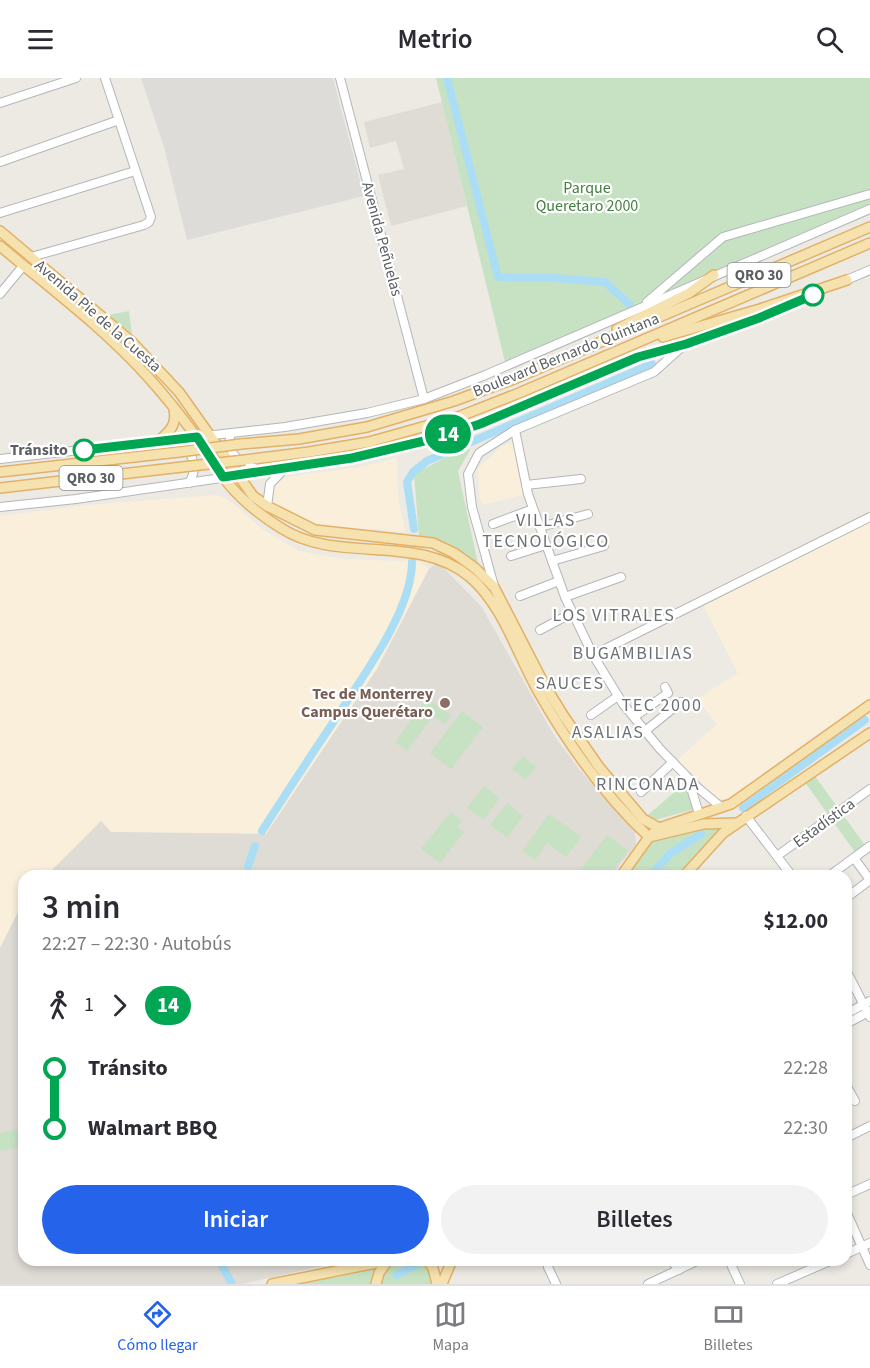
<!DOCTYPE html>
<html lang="es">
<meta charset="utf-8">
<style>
:root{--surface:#fff;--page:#f2f2f3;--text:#2b2b33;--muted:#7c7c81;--line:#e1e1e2;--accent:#2563eb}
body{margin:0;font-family:"Source Sans 3",sans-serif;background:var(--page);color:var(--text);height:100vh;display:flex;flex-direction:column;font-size:22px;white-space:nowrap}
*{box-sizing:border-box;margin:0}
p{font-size:20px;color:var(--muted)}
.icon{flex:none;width:33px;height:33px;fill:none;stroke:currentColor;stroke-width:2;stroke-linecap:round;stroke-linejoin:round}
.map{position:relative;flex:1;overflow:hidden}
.drawer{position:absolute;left:18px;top:792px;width:834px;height:396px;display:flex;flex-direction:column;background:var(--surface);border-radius:18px;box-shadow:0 3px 9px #0003}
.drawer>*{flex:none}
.badge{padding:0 12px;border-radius:20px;font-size:21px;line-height:39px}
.map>.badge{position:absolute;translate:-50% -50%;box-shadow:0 0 0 3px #fff}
.legs{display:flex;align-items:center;gap:9px;height:66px;padding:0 24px;font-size:20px}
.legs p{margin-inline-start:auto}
.headline{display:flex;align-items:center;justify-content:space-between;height:102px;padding:0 24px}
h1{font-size:33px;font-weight:600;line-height:45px}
.cta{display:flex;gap:12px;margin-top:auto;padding:12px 24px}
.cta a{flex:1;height:69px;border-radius:36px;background:var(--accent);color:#fff;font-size:24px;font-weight:600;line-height:69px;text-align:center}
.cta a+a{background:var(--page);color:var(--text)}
ul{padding:0 24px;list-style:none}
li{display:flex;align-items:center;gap:21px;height:60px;font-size:22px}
li i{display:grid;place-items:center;width:9px;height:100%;margin:0 8px;background:currentColor}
li i::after{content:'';width:15px;height:15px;margin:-8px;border:4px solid;border-radius:50%;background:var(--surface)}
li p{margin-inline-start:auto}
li:first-child i{background:linear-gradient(#0000 50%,currentColor 0)}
li:last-child i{background:linear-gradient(currentColor 50%,#0000 0)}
header{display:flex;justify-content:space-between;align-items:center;height:78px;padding:0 24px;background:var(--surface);font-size:27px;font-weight:600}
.menu{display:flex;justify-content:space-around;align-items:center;height:84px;border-top:2px solid var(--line);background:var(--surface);font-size:16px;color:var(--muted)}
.menu a{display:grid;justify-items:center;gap:3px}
.menu .active{color:var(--accent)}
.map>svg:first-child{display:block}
</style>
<header><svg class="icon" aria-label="menu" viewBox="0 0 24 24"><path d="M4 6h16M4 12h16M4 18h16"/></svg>Metrio<svg class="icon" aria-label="search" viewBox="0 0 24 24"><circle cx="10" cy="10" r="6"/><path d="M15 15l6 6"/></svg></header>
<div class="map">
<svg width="870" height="1206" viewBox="0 0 870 1206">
<rect width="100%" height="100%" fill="#edeae4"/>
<g fill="#faefdb">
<polygon points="517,361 528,416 482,427 479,415 478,390 502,368"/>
<polygon points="397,380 398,420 405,454 377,451 314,449 284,435 271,425 273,410 286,399 365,388"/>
<polygon points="218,417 231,424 262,451 299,473 344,481 420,484 429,491 377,591 266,756 111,754 101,744 46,798 24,798 24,822 0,870 0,438 87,427"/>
<polygon points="870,443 870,623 821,653 728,721 718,721 712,717 694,696 685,705 669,689 717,646 697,621 738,595 703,527"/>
</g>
<polygon fill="#dedcd8" points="141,0 333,0 364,118 187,162 164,69"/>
<g fill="#dfdbd5">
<polygon points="442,24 467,128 391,148 378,97 404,91 396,63 370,70 364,44"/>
<polygon points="438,484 481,528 555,659 579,691 635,754 636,766 611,798 46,798 101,743 111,754 266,756 377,591 429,491"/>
<polygon points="24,822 24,1182 349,1182 242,1206 0,1206 0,870"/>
</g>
<g fill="#c6e2c3">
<polygon points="436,0 870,0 870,126 656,218 642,229 506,288"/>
<polygon points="129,233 132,257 108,237"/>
<polygon points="468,368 470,372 458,393 478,486 419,458 414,396"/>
<polygon points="427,620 451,638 445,646 433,638 407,673 395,664"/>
<polygon points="462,633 483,649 451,691 430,675"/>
<polygon points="523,678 536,689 526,702 512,691"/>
<polygon points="812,694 867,770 857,777 802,700"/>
<polygon points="685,705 695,731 655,742 648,737"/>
<polygon points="484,708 500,720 483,742 467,730"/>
<polygon points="507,725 523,738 507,760 490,747"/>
<polygon points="451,734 462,743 457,749 464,754 440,785 421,771"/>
<polygon points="549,736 581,759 566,779 547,765 535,782 522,773"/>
<polygon points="724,749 697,775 679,798 626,798 653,762 701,751"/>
<polygon points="607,757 628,773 609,798 589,798 581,791"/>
<polygon points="24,1050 24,1069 0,1073 0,1055"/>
<path d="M404 1182C422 1182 430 1189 436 1206H380C384 1193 390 1185 404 1182Z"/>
<polygon points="381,1188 374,1206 289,1206 338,1199"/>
</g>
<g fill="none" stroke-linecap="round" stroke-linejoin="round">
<g stroke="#abdef5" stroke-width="8">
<polyline points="447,0 498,199 554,200 605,204 630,227"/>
<polyline points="414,451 407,404 413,394 427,383 652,286"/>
<polyline points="743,730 865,642"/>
<path d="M262 753C285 717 308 682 332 646 359 604 412 534 412 484"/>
<polyline points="248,788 255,768"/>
<polyline points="650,798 671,775 701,756"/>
<polyline points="219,1182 232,1206"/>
<polyline points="397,1197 419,1185"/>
</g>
<defs>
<g id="minor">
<polyline points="340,0 424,321"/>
<polyline points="0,25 76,0"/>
<polyline points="0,84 119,42"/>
<polyline points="0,135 135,93"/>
<polyline points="31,179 144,147 149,144 151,139 105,0"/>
<polyline points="844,203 870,192"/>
<polyline points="0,216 23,188"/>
<polyline points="647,224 723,159 870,116"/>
<polyline points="515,352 528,416 565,519 593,577 623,626 660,671 697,709 721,729"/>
<path d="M231 355C224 377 244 388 261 392"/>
<path d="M176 360C191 372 200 388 189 405"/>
<polyline points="0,381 285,349 367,335 424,321 483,298 870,131"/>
<polyline points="526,407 581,401"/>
<polyline points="267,428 270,406 284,391"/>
<polyline points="0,429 76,421 284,391 399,370 480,346 638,279 686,265 759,240 811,218"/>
<polyline points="493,446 533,431"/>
<polyline points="540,449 588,436"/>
<polyline points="511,478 546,467"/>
<polyline points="552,483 604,468"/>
<polyline points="494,508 472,429 468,396 479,375 515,352 654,294 684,267"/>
<polyline points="520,518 559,503"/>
<polyline points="565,519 621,499"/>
<polyline points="540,552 572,535"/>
<polyline points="593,577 870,439"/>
<polyline points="591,637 618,618"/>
<polyline points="634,639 668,615 665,609"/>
<polyline points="645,653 681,624"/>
<polyline points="689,703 699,736"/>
<polyline points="641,714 673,684"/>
<polyline points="746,738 792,798"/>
<polyline points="777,778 870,711"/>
<polyline points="854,780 870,802"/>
<polyline points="829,798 870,768"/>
<polyline points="850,817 870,802"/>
<polyline points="846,892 870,939"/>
<polyline points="846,936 870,923"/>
<polyline points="846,946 870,933"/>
<polyline points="846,1007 855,1023"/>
<polyline points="846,1060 870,1048"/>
<polyline points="846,1117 870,1106"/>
<polyline points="846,1133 870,1187"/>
<polyline points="846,1176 870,1165"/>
<polyline points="574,1182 585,1182"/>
<polyline points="671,1182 679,1192"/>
<polyline points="729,1182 740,1206"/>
<polyline points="548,1189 556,1206"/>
<polyline points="648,1206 699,1182"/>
<polyline points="777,1206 832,1182"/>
</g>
<g id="major">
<polyline points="0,153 132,264 179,314 253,418 267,428 315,452 433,465 454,475 475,490 494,509 544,606 563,637 599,689 643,741 659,750"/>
<path d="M0 168C50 210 104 250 148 299 165 318 182 339 197 360 206 373 213 387 223 399 238 419 260 437 281 450 338 487 415 454 470 499 503 527 517 576 538 613 568 666 605 718 649 759L703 746 736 745"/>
<polyline points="617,251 689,215 714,197"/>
<polyline points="663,259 760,231 847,202"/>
<path d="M160 362C171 352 177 346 174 331"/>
<polyline points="241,366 299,361 367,349 454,323 514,301 870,149"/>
<polyline points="245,382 309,374 369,364 458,339 519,315 870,165"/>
<polyline points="0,394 179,374"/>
<polyline points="0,410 182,389"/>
<polyline points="621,798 649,759 659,750 731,726 870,627"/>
<polyline points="684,798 723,755 870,655"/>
<polyline points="427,1182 433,1190 437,1206"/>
<polyline points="272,1206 386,1183"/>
<polyline points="376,1206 379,1195 388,1182"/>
<polyline points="442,1206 452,1182"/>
</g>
</defs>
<use href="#minor" stroke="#b4b6b9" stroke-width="10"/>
<use href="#major" stroke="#e2b167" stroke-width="12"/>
<use href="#minor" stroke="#fff" stroke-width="8"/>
<use href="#major" stroke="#f6e2af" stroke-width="9"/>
<defs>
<g id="major-bridge">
<polyline points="179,374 241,366"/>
<polyline points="182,389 245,382"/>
</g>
</defs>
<use href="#major-bridge" stroke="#e2b167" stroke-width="12" stroke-linecap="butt"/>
<use href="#major-bridge" stroke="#f6e2af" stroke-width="9"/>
</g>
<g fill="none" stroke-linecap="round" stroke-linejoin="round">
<defs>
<polyline id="line-1" points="84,372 197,359 223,399 352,380 441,359 480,346 638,279 686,266 759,240 813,217"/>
</defs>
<use href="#line-1" stroke="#fff" stroke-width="14"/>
<use href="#line-1" stroke="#00a651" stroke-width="9"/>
</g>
<g fill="#fff" stroke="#00a651" stroke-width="3">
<circle cx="813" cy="217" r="10"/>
<circle cx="84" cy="372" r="10"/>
</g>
<circle fill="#8d6e63" stroke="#fff" stroke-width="2" cx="445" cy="625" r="6"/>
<g text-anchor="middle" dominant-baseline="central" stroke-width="4.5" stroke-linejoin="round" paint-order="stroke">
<g fill="#fff" stroke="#8d9092" stroke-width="1.5">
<rect x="727.5" y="185" width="63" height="24" rx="4.5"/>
<rect x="59.5" y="388" width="63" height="24" rx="4.5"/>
</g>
<g font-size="15" font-weight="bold" fill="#5c6063">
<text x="759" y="197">QRO 30</text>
<text x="91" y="400">QRO 30</text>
</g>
<g font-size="16" fill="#427f3e" stroke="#fff">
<text x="587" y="110">Parque<tspan x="587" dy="18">Queretaro 2000</tspan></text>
</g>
<g font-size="16" fill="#5c6063" stroke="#fff">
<text transform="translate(382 161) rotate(75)">Avenida Peñuelas</text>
<text transform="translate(98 238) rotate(41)">Avenida Pie de la Cuesta</text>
<text transform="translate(566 277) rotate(-22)">Boulevard Bernardo Quintana</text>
<text transform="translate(824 745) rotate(-36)">Estadística</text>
</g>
<g font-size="16" font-weight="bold" fill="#5c6063" stroke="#fff" text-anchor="end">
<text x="68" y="372">Tránsito</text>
</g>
<g font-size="16" font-weight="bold" fill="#785e54" stroke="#fff" text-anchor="end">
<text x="433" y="616">Tec de Monterrey<tspan x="433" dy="18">Campus Querétaro</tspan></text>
</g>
<g font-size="18" letter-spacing="1.5" fill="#6d7174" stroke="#fff">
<text x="546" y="442">VILLAS<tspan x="546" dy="21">TECNOLÓGICO</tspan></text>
<text x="614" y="537">LOS VITRALES</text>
<text x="633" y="575">BUGAMBILIAS</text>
<text x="570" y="605">SAUCES</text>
<text x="662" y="627">TEC 2000</text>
<text x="608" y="654">ASALIAS</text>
<text x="648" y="706">RINCONADA</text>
</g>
</g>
</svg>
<b class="badge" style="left:448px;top:356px;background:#00a651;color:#fff">14</b>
<section class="drawer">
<div class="headline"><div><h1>3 min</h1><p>22:27 – 22:30 · Autobús</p></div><b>$12.00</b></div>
<div class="legs"><svg class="icon" aria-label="walk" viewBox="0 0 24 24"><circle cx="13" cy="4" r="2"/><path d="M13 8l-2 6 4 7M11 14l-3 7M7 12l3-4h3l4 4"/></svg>1<svg class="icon" aria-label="forward" viewBox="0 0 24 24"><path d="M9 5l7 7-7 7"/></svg><b class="badge" style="background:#00a651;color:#fff">14</b></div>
<ul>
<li><i style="color:#00a651"></i><b>Tránsito</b><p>22:28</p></li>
<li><i style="color:#00a651"></i><b>Walmart BBQ</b><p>22:30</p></li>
</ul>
<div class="cta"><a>Iniciar</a><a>Billetes</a></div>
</section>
</div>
<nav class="menu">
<a class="active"><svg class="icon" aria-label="directions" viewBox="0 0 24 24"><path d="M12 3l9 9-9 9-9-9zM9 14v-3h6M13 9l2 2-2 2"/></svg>Cómo llegar</a>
<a><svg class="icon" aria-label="map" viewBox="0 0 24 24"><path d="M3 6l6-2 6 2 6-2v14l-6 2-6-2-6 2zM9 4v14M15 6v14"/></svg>Mapa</a>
<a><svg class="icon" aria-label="tickets" viewBox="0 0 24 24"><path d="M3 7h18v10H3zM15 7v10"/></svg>Billetes</a>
</nav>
